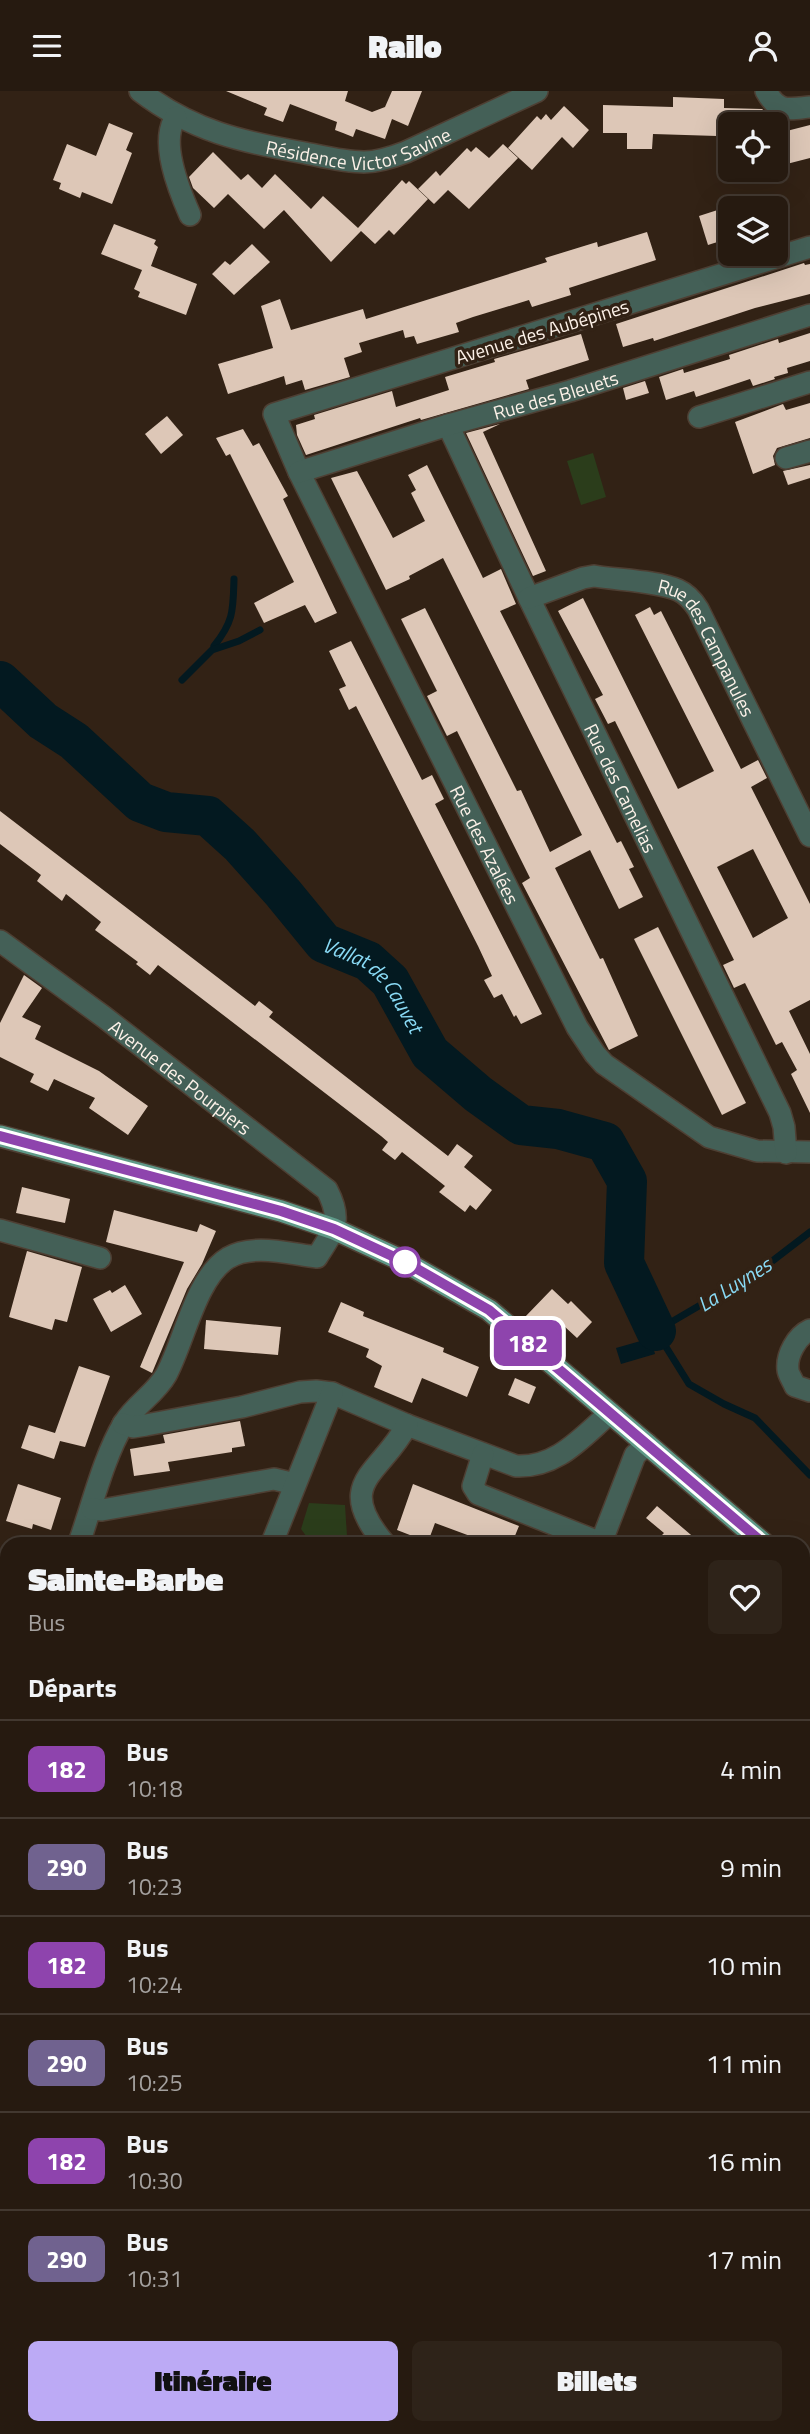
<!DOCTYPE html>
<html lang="fr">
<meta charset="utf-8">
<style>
:root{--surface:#261a10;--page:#2e2319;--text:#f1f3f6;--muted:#a4a19f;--line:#423830;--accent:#bcaaf5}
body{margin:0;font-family:"Titillium Web",sans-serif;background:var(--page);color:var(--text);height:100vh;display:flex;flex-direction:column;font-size:26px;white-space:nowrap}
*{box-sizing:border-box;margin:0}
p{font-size:23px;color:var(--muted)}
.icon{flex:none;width:38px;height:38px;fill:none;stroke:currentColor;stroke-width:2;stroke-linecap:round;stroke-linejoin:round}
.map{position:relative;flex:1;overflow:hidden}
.panel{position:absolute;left:0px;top:1446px;width:810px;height:898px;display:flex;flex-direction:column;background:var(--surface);border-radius:21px 21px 0 0;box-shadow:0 7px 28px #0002,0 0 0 2px var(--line)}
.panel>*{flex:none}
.badge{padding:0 14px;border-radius:10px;font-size:24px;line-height:46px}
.tools{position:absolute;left:718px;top:21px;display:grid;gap:14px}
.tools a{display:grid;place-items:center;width:70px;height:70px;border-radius:10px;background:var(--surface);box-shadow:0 7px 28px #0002,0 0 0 2px var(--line);font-size:35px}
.map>.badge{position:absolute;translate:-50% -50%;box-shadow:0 0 0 4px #fff}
h2{padding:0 28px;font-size:26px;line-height:63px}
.round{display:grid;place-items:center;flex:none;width:74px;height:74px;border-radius:10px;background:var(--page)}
.summary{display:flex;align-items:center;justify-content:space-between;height:119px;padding:0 28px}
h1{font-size:33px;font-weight:800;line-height:52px}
.cta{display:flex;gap:14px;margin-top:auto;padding:14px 28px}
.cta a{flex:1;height:80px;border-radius:10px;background:var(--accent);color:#111;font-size:28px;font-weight:800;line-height:80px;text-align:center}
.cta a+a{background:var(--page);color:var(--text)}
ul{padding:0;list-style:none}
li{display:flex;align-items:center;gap:21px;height:98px;padding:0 28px;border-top:2px solid var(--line)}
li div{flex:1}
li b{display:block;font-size:26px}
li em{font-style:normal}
li .badge{min-width:77px;font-weight:700;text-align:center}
header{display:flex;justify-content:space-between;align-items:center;height:91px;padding:0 28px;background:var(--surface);font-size:32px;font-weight:800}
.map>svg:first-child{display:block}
</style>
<header><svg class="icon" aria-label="menu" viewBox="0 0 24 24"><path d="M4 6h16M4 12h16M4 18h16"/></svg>Railo<svg class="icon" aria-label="person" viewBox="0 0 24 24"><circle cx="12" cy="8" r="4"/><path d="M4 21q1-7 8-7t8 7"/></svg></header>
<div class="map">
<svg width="810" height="2343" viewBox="0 0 810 2343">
<rect width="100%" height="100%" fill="#322215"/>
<g fill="#2b3d1b">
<polygon points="593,362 606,406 581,414 567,370"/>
<polygon points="309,1412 345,1414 347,1445 309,1449 301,1438"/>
</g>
<polygon fill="#031920" points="651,1247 655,1263 621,1273 616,1257"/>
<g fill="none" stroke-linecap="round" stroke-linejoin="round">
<g stroke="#031920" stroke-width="7">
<path d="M214 555C234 530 233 519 234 488"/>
<polyline points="182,589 212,559 239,550 260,539"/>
<polyline points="810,1141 762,1178 656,1240 689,1293 724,1313 755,1327 810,1384"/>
</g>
<path stroke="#031920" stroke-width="40" id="s1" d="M0 590 43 630 74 650 140 711 166 721 208 725 240 754 283 802 324 852 368 870 390 890 430 962 478 1003 521 1034 558 1038 605 1051 627 1090 624 1172 656 1240"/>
</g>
<g fill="#ddc7b7" fill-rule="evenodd">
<polygon points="226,0 348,0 345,10 372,21 385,16 392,0 422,0 408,35 392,28 385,48 356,38 353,46 343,42 335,39 337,31 290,13 283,31 264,24 267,17"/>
<polygon points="673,6 724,8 724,17 762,18 774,27 773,33 730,33 730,39 717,45 653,43 652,58 627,58 627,42 603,42 603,14 673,16"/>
<polygon points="564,15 589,39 573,57 562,46 532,79 508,57 537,25 541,29 546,23 551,29"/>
<polygon points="109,32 133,42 126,59 132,62 112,113 82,101 80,107 59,98 61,92 53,89 67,53 96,65"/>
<polygon points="810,34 810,67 775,76 775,43"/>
<polygon points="503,53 518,67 469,118 448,99 434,113 418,98 436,80 440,85 467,57 471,61 476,56 489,67"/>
<polygon points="213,61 241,89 248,83 262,97 275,83 311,118 323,105 358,137 402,89 406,93 409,90 428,108 394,144 389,139 375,153 361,140 331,171 284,119 264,138 228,103 214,117 193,97 189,86"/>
<polygon points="730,115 730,147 708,154 699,125"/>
<polygon points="114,133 156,149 154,153 158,156 151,175 197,193 186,224 138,206 140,201 134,198 142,179 101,163"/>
<polygon points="647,141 656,169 569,197 571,204 532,216 529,209 473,226 456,232 459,241 417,253 414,245 405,247 403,239 359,252 362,261 344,267 350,286 305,299 302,289 286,294 284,285 228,303 218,273 273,257 261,215 280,208 291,239 363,218 366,228 547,171 545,167 597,151 598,156"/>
<polygon points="252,153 270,171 234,204 212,183 225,170 230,174"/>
<polygon points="804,172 805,174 810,173 810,203 755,217 654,250 653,247 623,256 616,233"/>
<polygon points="810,242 810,270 787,277 788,282 774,286 775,288 753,295 750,288 696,306 694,300 666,309 659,286 683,278 684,282 730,268 729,264 778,248 779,252"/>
<polygon points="581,243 589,269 526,289 529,298 421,329 420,327 306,364 297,344 296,334 315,328 314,324 392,300 396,316 449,299 445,286 495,271 494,268"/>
<polygon points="645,290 649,302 626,309 623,297"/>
<polygon points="810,312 810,347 777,357 773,365 775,374 753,383 735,331 783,313 786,319"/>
<polygon points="167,325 183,344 161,363 145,343"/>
<polygon points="500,333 483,341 546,480 533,485 466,342"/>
<polygon points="243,338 253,355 259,352 288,405 283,408 337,522 315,532 305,514 264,532 254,512 294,491 230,363 226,365 216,347"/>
<polygon points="427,374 483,487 501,478 516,513 500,520 617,752 621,750 634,776 629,778 643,806 619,818 590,759 555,777 600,868 603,867 638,945 609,959 522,792 530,787 457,640 447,645 427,605 437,600 401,528 425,517 517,700 521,699 550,761 582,744 443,467 409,485 410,488 386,499 331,387 357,380 393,447 425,430 411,402 416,399 408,384"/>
<polygon points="810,374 810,387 788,394 783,380"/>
<path d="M583 507 678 698 714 680 635 524 650 516 654 524 661 520 741 678 758 669 767 687 751 696 810 813V909L789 920 810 963V1022L791 983 797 979 782 951 776 954 745 892 734 897 723 874 734 869 615 630 608 633 595 608 603 604 558 520ZM753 758 788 827 753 847 717 776Z"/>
<polygon points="351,550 422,689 432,684 444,708 435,713 542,923 521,933 516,924 514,926 502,903 494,907 484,889 492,885 478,855 356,615 349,619 339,598 346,595 329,560"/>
<polygon points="0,720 255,915 259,910 273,921 269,926 448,1065 457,1053 473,1065 464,1076 492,1099 476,1119 470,1114 465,1121 439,1101 445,1095 402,1061 395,1069 382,1059 388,1051 381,1045 158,874 150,884 136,873 138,871 95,839 101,831 66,803 62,810 37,790 41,784 0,753"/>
<polygon points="658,836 746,1012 722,1024 634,848"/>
<polygon points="24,884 42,897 22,926 41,935 35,948 99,980 148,1015 128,1044 89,1017 95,1007 54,988 48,1000 30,991 34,983 0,966 0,932"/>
<polygon points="22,1096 70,1108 65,1132 16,1122"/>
<polygon points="114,1119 197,1141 200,1133 216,1140 202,1173 187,1198 152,1282 140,1276 184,1171 106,1151"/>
<polygon points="27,1160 82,1176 67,1231 55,1228 52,1239 9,1226"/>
<polygon points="125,1194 142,1223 111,1241 93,1208 110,1199 112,1202"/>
<polygon points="552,1198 568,1213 571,1210 592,1231 577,1247 564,1235 551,1249 524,1227"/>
<polygon points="341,1211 364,1221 363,1225 444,1257 443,1261 479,1276 467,1306 422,1287 412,1312 374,1296 382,1275 366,1266 369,1258 328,1241"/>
<polygon points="206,1229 281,1236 278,1264 204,1258"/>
<polygon points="79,1275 110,1285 85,1356 60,1350 54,1368 21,1357 29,1334 55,1342"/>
<polygon points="515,1287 536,1296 529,1313 508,1304"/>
<polygon points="240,1330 245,1355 232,1357 232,1361 168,1371 170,1380 134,1385 130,1358 165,1352 163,1344"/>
<polygon points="18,1393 61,1407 51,1439 33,1433 32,1438 6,1430"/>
<polygon points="413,1393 519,1435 512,1452 489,1452 435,1432 428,1451 397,1439"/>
<polygon points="657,1415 697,1449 701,1452 654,1452 664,1442 646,1427"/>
</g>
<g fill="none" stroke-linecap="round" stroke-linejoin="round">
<defs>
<g id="minor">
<path id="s2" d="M140 0C192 40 242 51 305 62 325 66 344 71 364 71 379 71 393 66 406 61L537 0"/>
<path d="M766 0C778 22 788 18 810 16"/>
<path d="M176 26C159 50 179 99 190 124"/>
<path id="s3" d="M810 156 274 323 299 381 577 936 595 963 604 973 709 1046 757 1060 810 1061"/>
<polyline points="699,326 810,291"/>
<path id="s4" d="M448 334 529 507 780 1022 784 1036 786 1062"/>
<polyline points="786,367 810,360"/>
<path id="s5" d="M299 381 448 334 570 300 810 224"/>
<path id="s6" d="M529 507 583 487 594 485C618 489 658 490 678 499 687 503 693 510 698 518L810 745"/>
<path id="s7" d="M0 850 104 926 327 1099C343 1130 334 1139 317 1166 290 1163 252 1152 228 1167 196 1186 184 1251 166 1284 155 1303 136 1313 124 1332 104 1365 92 1415 79 1452"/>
<polyline points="0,1139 100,1167"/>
<path d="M810 1239C797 1245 786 1264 788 1279 788 1283 793 1290 795 1295L810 1300"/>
<path d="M123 1333 133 1336 146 1334 242 1316 300 1301 316 1300 332 1302 407 1334 516 1375C557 1377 581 1347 610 1322"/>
<polyline points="483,1363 473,1395 478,1403 601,1452"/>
<polyline points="92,1418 102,1419 274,1388 295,1393"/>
<polyline points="272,1452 332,1302"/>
<path d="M384 1452C333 1391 380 1384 407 1334"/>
<polyline points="601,1452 635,1364 647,1353"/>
<polyline points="803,1554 810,1553"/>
<polyline points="803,1679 810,1679"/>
<polyline points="803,1882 810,1885"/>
<polyline points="803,1955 810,1936"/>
<polyline points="803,2066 810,2069"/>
<polyline points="0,2141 7,2144"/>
<polyline points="803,2185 810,2187"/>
<polyline points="803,2318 810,2320"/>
<polyline points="727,2343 729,2336"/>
</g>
<g id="major">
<polyline points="0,1045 281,1120 334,1138 405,1171 489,1219 763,1452"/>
<polyline points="803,1487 810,1493"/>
</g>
</defs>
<use href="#minor" stroke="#4e3f33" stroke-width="24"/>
<use href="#major" stroke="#4e3f33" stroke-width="24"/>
<use href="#minor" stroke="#446057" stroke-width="21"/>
<use href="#major" stroke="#5f9988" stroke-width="21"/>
</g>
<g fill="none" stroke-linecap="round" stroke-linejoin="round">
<defs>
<polyline id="line" points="0,1045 281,1120 334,1138 405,1171 489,1219 763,1452"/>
</defs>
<use href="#line" stroke="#fff" stroke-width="16"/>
<use href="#line" stroke="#8e44ad" stroke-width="10"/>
</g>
<circle fill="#fff" stroke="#8e44ad" stroke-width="3.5" cx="405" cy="1171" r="14"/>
<g text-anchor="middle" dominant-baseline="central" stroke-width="7" stroke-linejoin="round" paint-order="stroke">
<g font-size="19" fill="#fcf1e8" stroke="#322215">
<text stroke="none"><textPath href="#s2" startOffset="234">Résidence Victor Savine</textPath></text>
<text transform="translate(542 240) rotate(-17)">Avenue des Aubépines</text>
<text stroke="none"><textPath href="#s5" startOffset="268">Rue des Bleuets</textPath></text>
<text stroke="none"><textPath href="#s6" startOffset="217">Rue des Campanules</textPath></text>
<text stroke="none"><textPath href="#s4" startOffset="402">Rue des Camelias</textPath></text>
<text stroke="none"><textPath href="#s3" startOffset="1041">Rue des Azalées</textPath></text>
<text stroke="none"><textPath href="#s7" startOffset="226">Avenue des Pourpiers</textPath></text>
</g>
<g font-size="21" font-style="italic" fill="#89daf5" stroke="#322215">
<text stroke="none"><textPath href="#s1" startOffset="495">Vallat de Cauvet</textPath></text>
<text transform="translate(734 1193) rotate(-32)">La Luynes</text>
</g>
</g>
</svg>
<div class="tools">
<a><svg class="icon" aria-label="locate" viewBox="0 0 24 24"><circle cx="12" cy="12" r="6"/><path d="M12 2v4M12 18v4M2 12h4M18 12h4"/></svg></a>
<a><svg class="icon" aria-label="layers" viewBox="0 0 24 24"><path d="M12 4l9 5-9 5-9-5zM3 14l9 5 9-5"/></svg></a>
</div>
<b class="badge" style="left:528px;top:1252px;background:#8e44ad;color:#fff">182</b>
<section class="panel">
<div class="summary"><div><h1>Sainte-Barbe</h1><p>Bus</p></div><a class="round"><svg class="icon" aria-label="heart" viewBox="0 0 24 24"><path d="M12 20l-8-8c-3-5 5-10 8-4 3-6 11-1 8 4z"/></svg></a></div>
<h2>Départs</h2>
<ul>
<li><span class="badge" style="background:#8e44ad;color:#fff">182</span><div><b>Bus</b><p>10:18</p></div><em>4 min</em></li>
<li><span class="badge" style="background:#70628f;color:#fff">290</span><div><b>Bus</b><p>10:23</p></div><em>9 min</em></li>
<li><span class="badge" style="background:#8e44ad;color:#fff">182</span><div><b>Bus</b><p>10:24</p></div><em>10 min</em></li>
<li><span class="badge" style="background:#70628f;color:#fff">290</span><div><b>Bus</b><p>10:25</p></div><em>11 min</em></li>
<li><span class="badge" style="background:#8e44ad;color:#fff">182</span><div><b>Bus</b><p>10:30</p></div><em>16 min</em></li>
<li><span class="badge" style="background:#70628f;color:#fff">290</span><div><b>Bus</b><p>10:31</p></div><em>17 min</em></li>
</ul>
<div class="cta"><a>Itinéraire</a><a>Billets</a></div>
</section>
</div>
